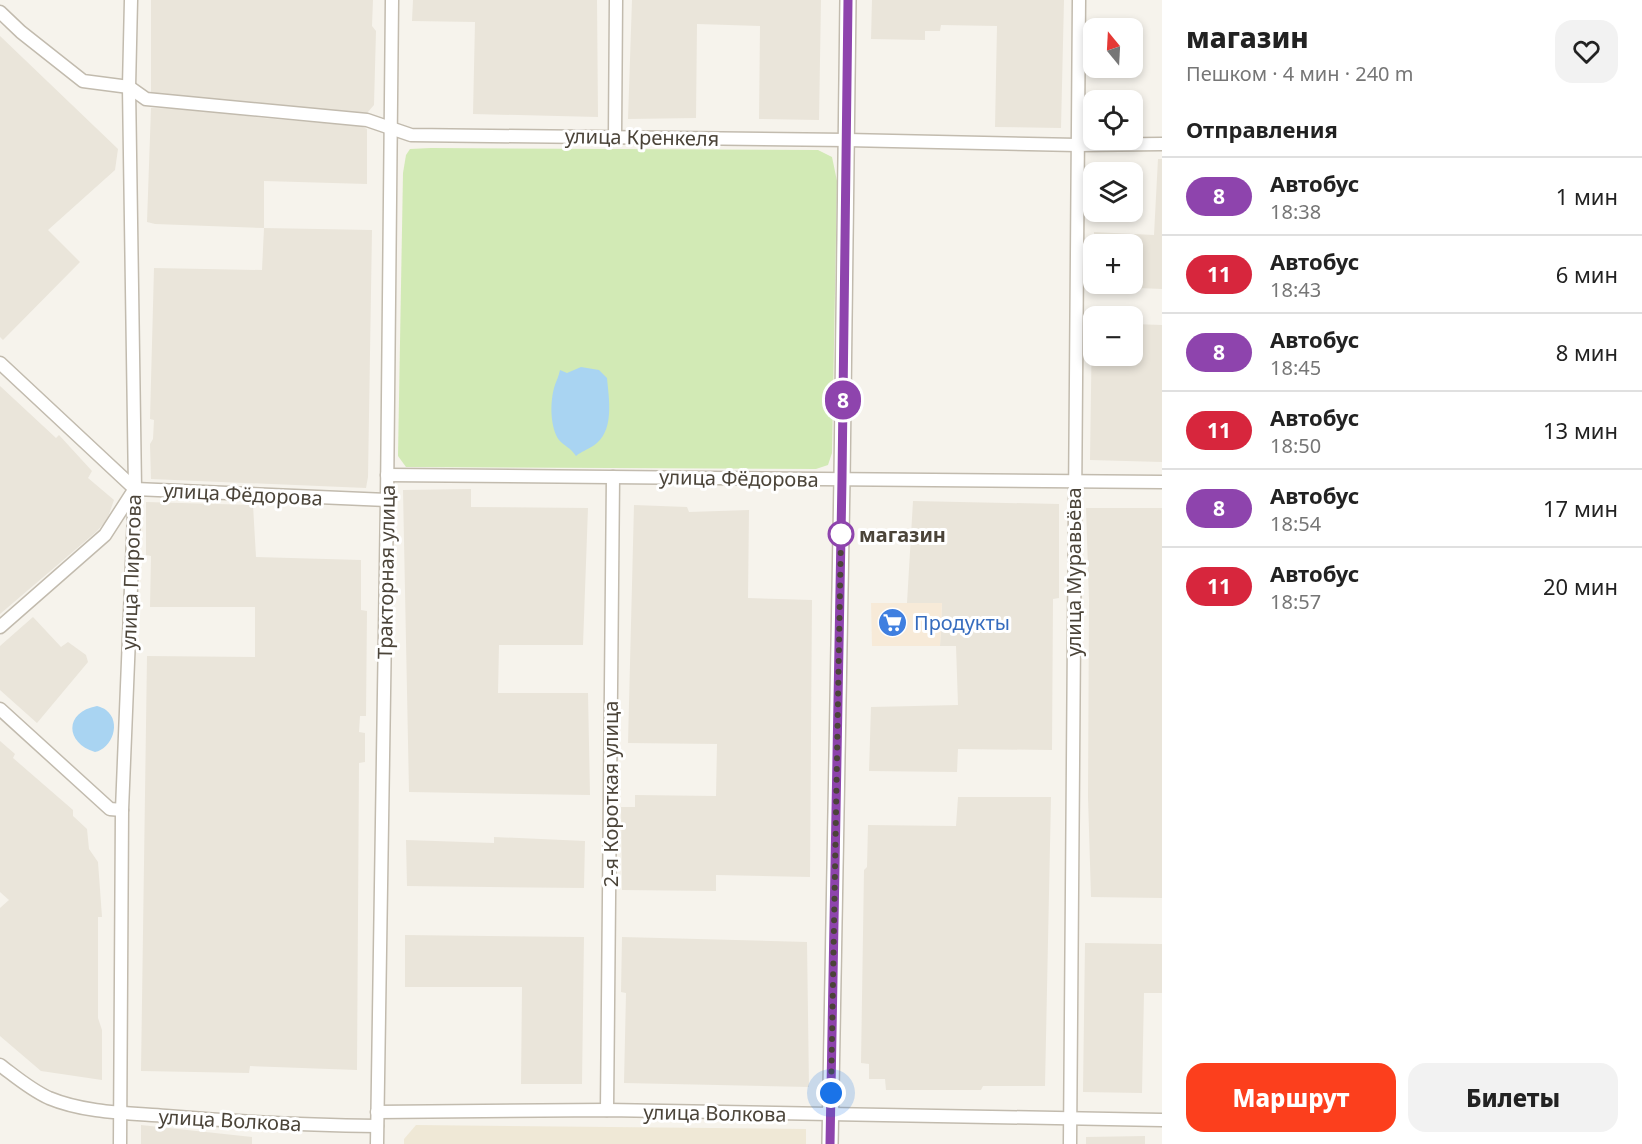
<!DOCTYPE html>
<html lang="ru">
<meta charset="utf-8">
<style>
:root{--surface:#fff;--page:#f2f2f2;--text:#222;--muted:#767676;--line:#e0e0e0;--accent:#fc3f1d}
body{margin:0;font-family:"Noto Sans",sans-serif;background:var(--page);color:var(--text);height:100vh;display:flex;flex-direction:column;font-size:22px;white-space:nowrap}
*{box-sizing:border-box;margin:0}
p{font-size:20px;color:var(--muted)}
.icon{flex:none;width:33px;height:33px;fill:none;stroke:currentColor;stroke-width:2;stroke-linecap:round;stroke-linejoin:round}
.map{position:relative;flex:1;overflow:hidden}
.side{display:flex;flex-direction:column;background:var(--surface);width:480px}
.side>*{flex:none}
.badge{padding:0 12px;border-radius:20px;font-size:21px;line-height:39px}
.needle{width:39px;rotate:342deg}
.buttons{position:absolute;left:1083px;top:18px;display:grid;gap:12px}
.buttons a{display:grid;place-items:center;width:60px;height:60px;border-radius:12px;background:var(--surface);box-shadow:0 3px 9px #0003;font-size:30px}
.you{position:absolute;width:30px;height:30px;margin:-15px;border:4px solid #fff;border-radius:50%;background:#1a73e8;box-shadow:0 0 0 9px #1a73e833}
.map>.badge{position:absolute;translate:-50% -50%;box-shadow:0 0 0 3px #fff}
h2{padding:0 24px;font-size:22px;line-height:54px}
.round{display:grid;place-items:center;flex:none;width:63px;height:63px;border-radius:18px;background:var(--page)}
.summary{display:flex;align-items:center;justify-content:space-between;height:102px;padding:0 24px}
h1{font-size:28px;font-weight:800;line-height:45px}
.primary-button{display:flex;gap:12px;margin-top:auto;padding:12px 24px}
.primary-button a{flex:1;height:69px;border-radius:18px;background:var(--accent);color:#fff;font-size:24px;font-weight:800;line-height:69px;text-align:center}
.primary-button a+a{background:var(--page);color:var(--text)}
ul{padding:0;list-style:none}
li{display:flex;align-items:center;gap:18px;height:78px;padding:0 24px;border-top:2px solid var(--line)}
li div{flex:1}
li b{display:block;font-size:22px}
li em{font-style:normal}
li .badge{min-width:66px;font-weight:700;text-align:center}
main{display:flex;flex:1;min-height:0}
.map>svg:first-child{display:block}
</style>
<main>
<div class="map">
<svg width="1162" height="1144" viewBox="0 0 1162 1144">
<rect width="100%" height="100%" fill="#f6f3ec"/>
<g fill="#eae5da">
<polygon points="151,0 373,0 372,26 376,31 374,105 367,113 151,95"/>
<polygon points="413,0 597,0 598,117 473,114 475,22 412,21"/>
<polygon points="632,0 821,0 819,120 759,119 760,26 697,24 696,118 628,119"/>
<polygon points="872,0 1064,0 1061,128 995,127 997,26 941,25 940,31 925,31 925,40 871,39"/>
<polygon points="0,36 118,149 115,170 48,230 80,262 3,340 0,337"/>
<polygon points="151,108 192,109 263,118 360,126 367,129 367,184 264,181 264,228 372,230 368,477 366,488 151,479 150,444 153,439 154,420 150,419 154,268 262,270 264,228 155,224 147,222"/>
<polygon points="1158,159 1162,159 1162,289 1092,286 1093,248 1094,284 1132,284 1132,244 1094,244 1094,232 1154,235"/>
<polygon points="1092,323 1094,356 1132,356 1133,324 1162,325 1162,462 1090,460"/>
<polygon points="0,386 56,438 59,435 92,471 88,478 114,500 107,520 96,532 0,614"/>
<polygon points="471,489 471,507 588,508 583,645 499,645 498,693 588,693 590,795 409,792 403,490"/>
<polygon points="913,501 1059,504 1059,598 1053,599 1052,750 958,749 957,772 869,771 871,707 958,705 956,646 940,646 942,603 907,603"/>
<polygon points="146,502 253,505 256,557 361,560 361,610 367,611 366,716 360,716 359,732 365,733 365,762 359,763 357,1070 250,1066 249,1073 141,1071 147,656 255,657 255,607 150,607 151,556 146,555"/>
<polygon points="634,505 687,507 689,512 749,510 748,598 812,600 810,877 716,875 716,891 622,890 621,807 635,807 635,795 716,796 717,744 628,743"/>
<polygon points="1086,508 1162,508 1162,898 1091,897 1088,797 1089,600"/>
<polygon points="33,617 61,647 68,642 86,655 88,662 37,723 0,690 0,646"/>
<polygon points="0,741 15,754 13,758 73,810 73,816 87,829 89,849 98,862 102,917 98,917 98,1018 102,1030 102,1080 41,1071 0,1036 0,908 9,900 0,892"/>
<polygon points="958,797 1051,797 1045,1086 983,1086 981,1090 886,1090 885,1079 869,1079 869,1064 861,1063 864,870 867,867 868,825 956,826"/>
<polygon points="494,837 585,841 584,888 407,886 406,840 494,843"/>
<polygon points="405,935 584,937 582,1084 521,1084 522,987 405,987"/>
<polygon points="622,937 807,942 809,1087 624,1083 626,993 621,992"/>
<polygon points="1085,943 1162,944 1162,993 1144,993 1142,1093 1083,1092"/>
<polygon points="141,1125 252,1137 252,1144 141,1144"/>
<polygon points="1145,1136 1145,1144 1086,1144 1086,1137"/>
</g>
<polygon fill="#f7ead8" points="871,603 942,603 940,646 872,646"/>
<polygon fill="#efe8d6" points="416,1125 806,1129 806,1144 404,1144 404,1139"/>
<polygon fill="#d2eab5" points="431,148 818,150 832,157 837,181 832,453 828,465 816,469 406,467 398,456 403,173 406,155 410,149"/>
<g fill="#a9d4f2">
<path d="M581 367 599 370 607 378C609 400 615 432 593 446 587 450 582 451 576 456 570 447 564 446 559 440 550 427 550 403 554 388 556 381 559 376 560 370L567 373Z"/>
<path d="M97 706C100 707 104 708 106 710 122 722 112 749 95 752 65 743 64 712 97 706Z"/>
</g>
<g fill="none" stroke-linecap="round" stroke-linejoin="round">
<defs>
<g id="minor">
<polyline points="0,12 21,32 83,81 129,87 146,99 367,120 411,135 847,140 1077,145 1162,144"/>
<polyline points="615,137 616,0"/>
<polyline points="0,363 135,489"/>
<polyline points="387,475 1162,482"/>
<polyline points="135,489 387,500"/>
<polyline points="0,627 105,535 134,490"/>
<polyline points="0,709 110,809 122,810"/>
<path d="M0 1065C16 1077 31 1090 49 1098 85 1113 128 1113 166 1116 237 1122 306 1125 377 1126"/>
<polyline points="607,1110 613,477"/>
<polyline points="377,1112 607,1110 1162,1120"/>
<polyline points="120,1144 122,810 135,489 129,87 131,0"/>
<polyline points="377,1144 387,500 392,0"/>
<polyline points="1070,1144 1079,0"/>
</g>
<polyline id="tertiary" points="830,1144 842,479 848,0"/>
</defs>
<use href="#minor" stroke="#c2bbae" stroke-width="15"/>
<use href="#tertiary" stroke="#c2bbae" stroke-width="18"/>
<use href="#minor" stroke="#fff" stroke-width="12"/>
<use href="#tertiary" stroke="#fff" stroke-width="15"/>
</g>
<g fill="none" stroke-linecap="round" stroke-linejoin="round">
<defs>
<polyline id="line" points="830,1144 842,479 848,0"/>
</defs>
<use href="#line" stroke="#fff" stroke-width="14"/>
<use href="#line" stroke="#8e44ad" stroke-width="9"/>
<polyline stroke="#4b4439" stroke-width="6" stroke-dasharray="0 10.8" points="831,1093 841,534"/>
</g>
<defs>
<symbol id="supermarket-disc" viewBox="-11 -11 22 22"><circle r="9.5" fill="#3f7fe0" stroke="#fff"/><path d="M-6-5.5h2.5l.6 2H6L4.5 2H-2.5L-4.4-4H-6ZM-1.5 3.2a1.3 1.3 0 1 0 .1 0ZM3 3.2a1.3 1.3 0 1 0 .1 0Z" fill="#fff"/></symbol>
</defs>
<g fill-rule="evenodd">
<use href="#supermarket-disc" x="876" y="606" width="33" height="33"/>
</g>
<circle fill="#fff" stroke="#8e44ad" stroke-width="3" cx="841" cy="534" r="12"/>
<g text-anchor="middle" dominant-baseline="central" stroke-width="6" stroke-linejoin="round" paint-order="stroke">
<g font-size="20" fill="#4b4439" stroke="#fff">
<text transform="translate(642 137) rotate(1)">улица Кренкеля</text>
<text transform="translate(739 478) rotate(1)">улица Фёдорова</text>
<text transform="translate(243 494) rotate(3)">улица Фёдорова</text>
<text transform="translate(131 572) rotate(-88)">улица Пирогова</text>
<text transform="translate(386 572) rotate(-89)">Тракторная улица</text>
<text transform="translate(1073 572) rotate(-90)">улица Муравьёва</text>
<text transform="translate(610 794) rotate(-90)">2-я Короткая улица</text>
<text transform="translate(715 1113) rotate(1)">улица Волкова</text>
<text transform="translate(230 1120) rotate(3)">улица Волкова</text>
</g>
<g font-size="20" font-weight="bold" fill="#4b4439" stroke="#fff" text-anchor="start">
<text x="859" y="534">магазин</text>
</g>
<g font-size="20" fill="#366cbe" stroke="#fff" text-anchor="start">
<text x="914" y="622">Продукты</text>
</g>
</g>
</svg>
<div class="buttons">
<a><svg class="needle" viewBox="-14 -14 28 28"><path d="M0-13l5 13h-10z" fill="#e53935"/><path d="M0 13l5-13h-10z" fill="#767676"/></svg></a>
<a><svg class="icon" aria-label="locate" viewBox="0 0 24 24"><circle cx="12" cy="12" r="6"/><path d="M12 2v4M12 18v4M2 12h4M18 12h4"/></svg></a>
<a><svg class="icon" aria-label="layers" viewBox="0 0 24 24"><path d="M12 4l9 5-9 5-9-5zM3 14l9 5 9-5"/></svg></a>
<a>+</a>
<a>−</a>
</div>
<div class="you" style="left:831px;top:1093px"></div>
<b class="badge" style="left:843px;top:400px;background:#8e44ad;color:#fff">8</b>
</div>
<section class="side">
<div class="summary"><div><h1>магазин</h1><p>Пешком · 4 мин · 240 m</p></div><a class="round"><svg class="icon" aria-label="heart" viewBox="0 0 24 24"><path d="M12 20l-8-8c-3-5 5-10 8-4 3-6 11-1 8 4z"/></svg></a></div>
<h2>Отправления</h2>
<ul>
<li><span class="badge" style="background:#8e44ad;color:#fff">8</span><div><b>Автобус</b><p>18:38</p></div><em>1 мин</em></li>
<li><span class="badge" style="background:#d7263d;color:#fff">11</span><div><b>Автобус</b><p>18:43</p></div><em>6 мин</em></li>
<li><span class="badge" style="background:#8e44ad;color:#fff">8</span><div><b>Автобус</b><p>18:45</p></div><em>8 мин</em></li>
<li><span class="badge" style="background:#d7263d;color:#fff">11</span><div><b>Автобус</b><p>18:50</p></div><em>13 мин</em></li>
<li><span class="badge" style="background:#8e44ad;color:#fff">8</span><div><b>Автобус</b><p>18:54</p></div><em>17 мин</em></li>
<li><span class="badge" style="background:#d7263d;color:#fff">11</span><div><b>Автобус</b><p>18:57</p></div><em>20 мин</em></li>
</ul>
<div class="primary-button"><a>Маршрут</a><a>Билеты</a></div>
</section>
</main>
